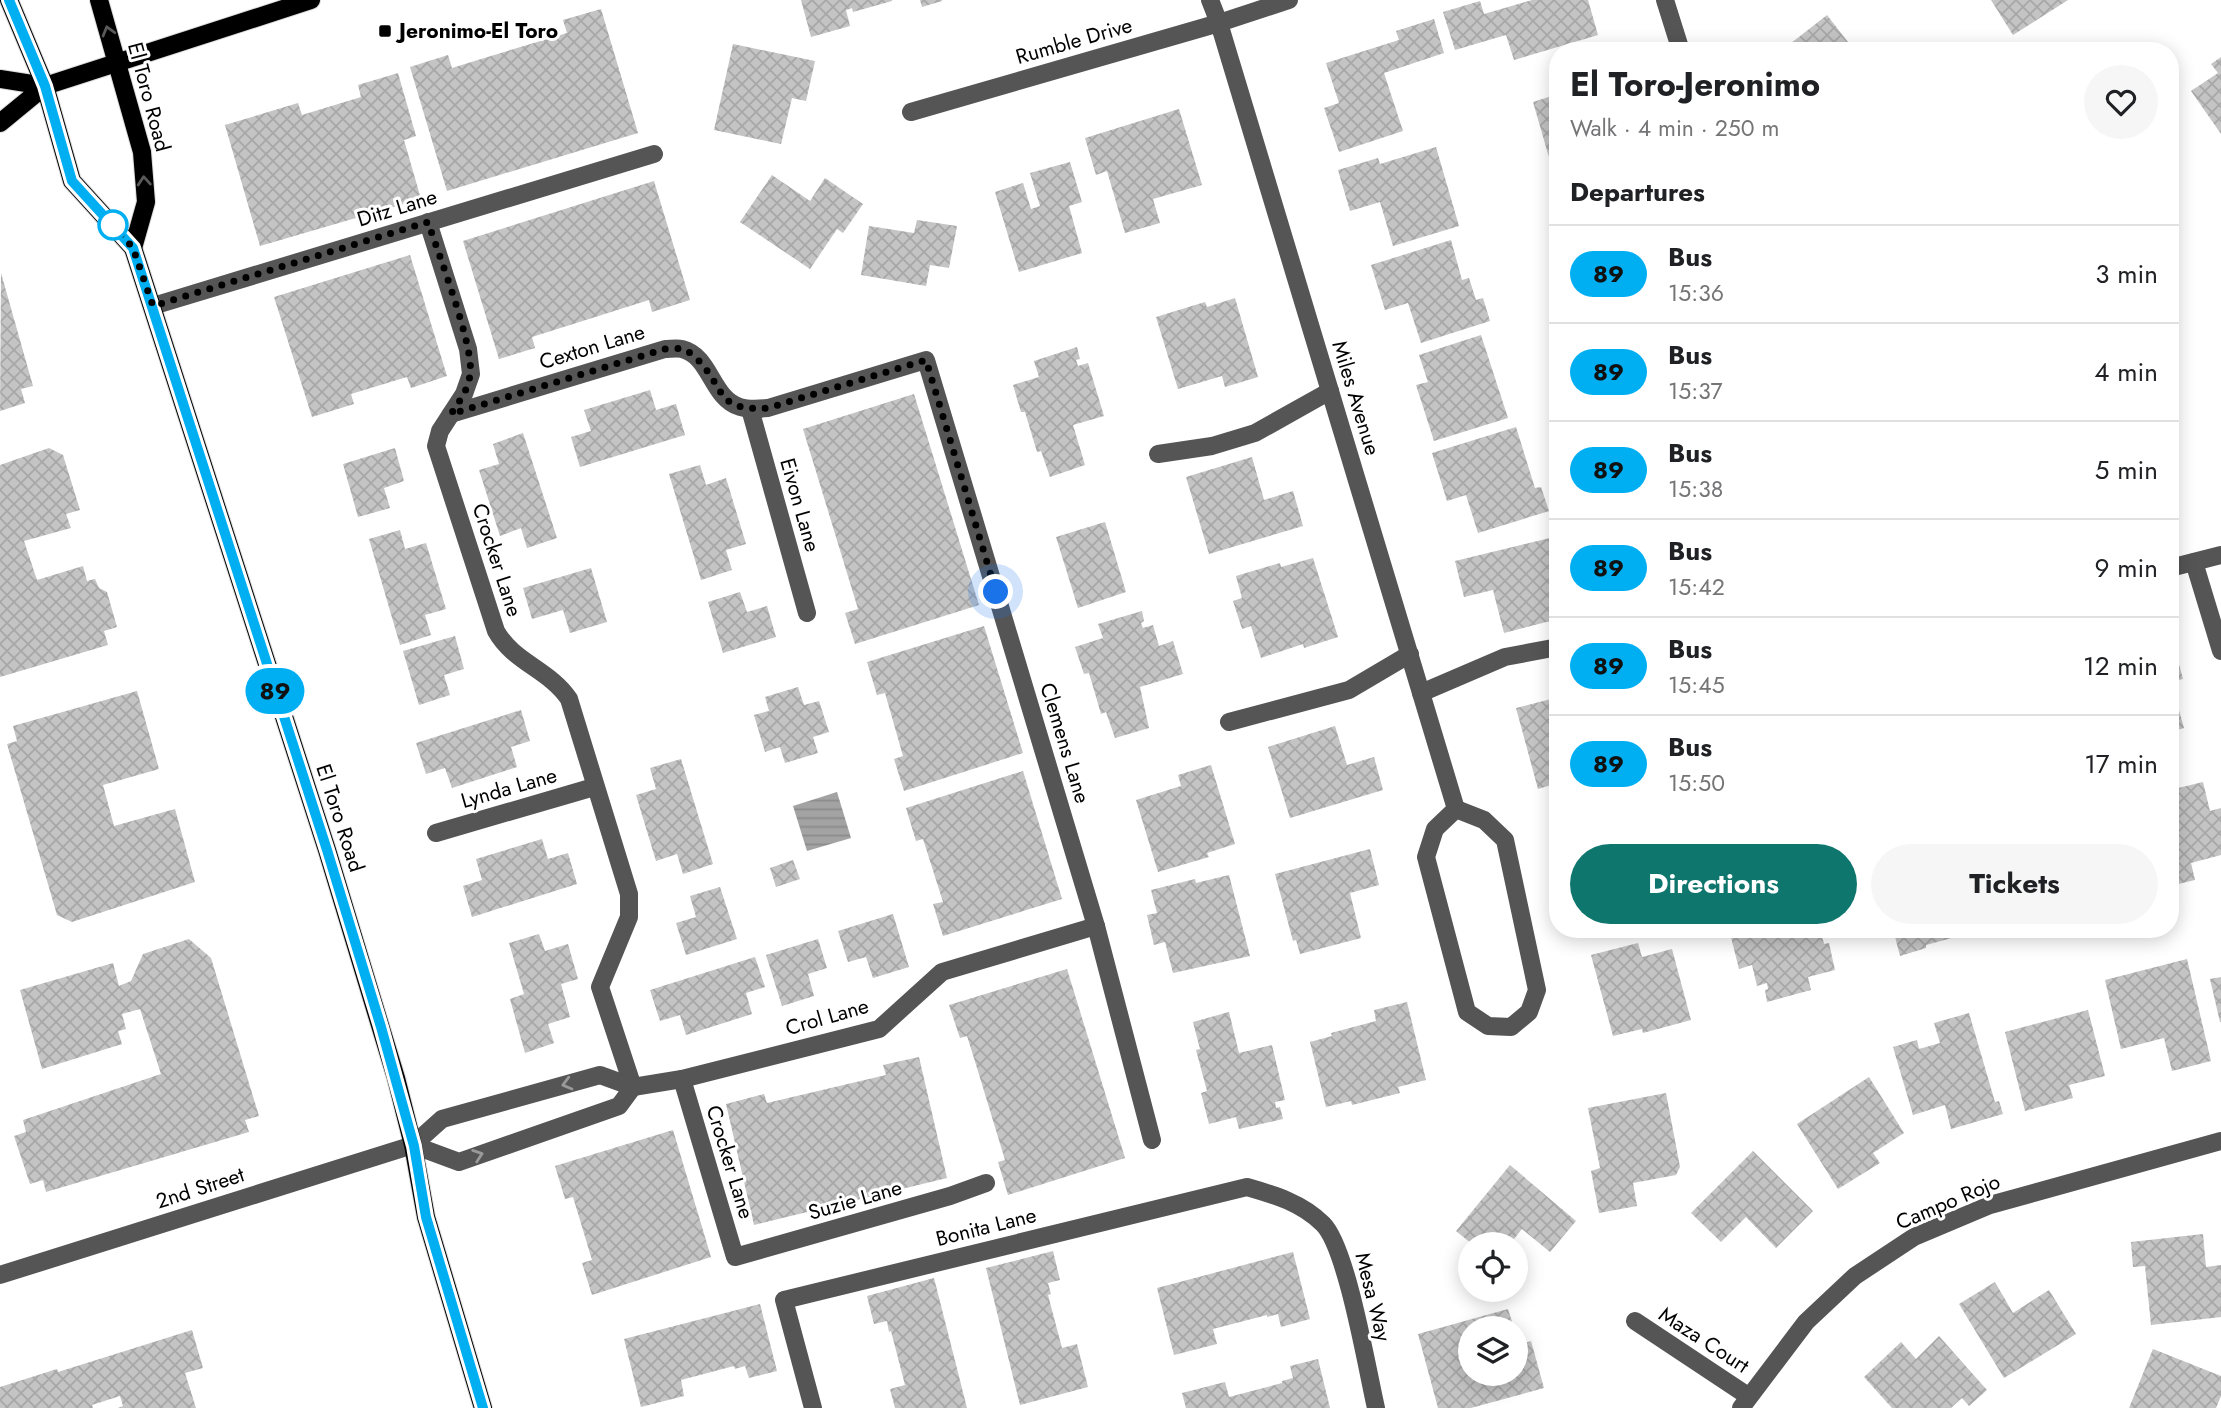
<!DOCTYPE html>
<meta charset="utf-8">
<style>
:root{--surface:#fff;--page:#f6f6f6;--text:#202124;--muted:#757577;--line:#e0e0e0;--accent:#0f766e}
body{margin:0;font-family:Jost,sans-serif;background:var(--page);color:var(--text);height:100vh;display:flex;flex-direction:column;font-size:26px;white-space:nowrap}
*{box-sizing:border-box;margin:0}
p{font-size:23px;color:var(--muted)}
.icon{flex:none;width:38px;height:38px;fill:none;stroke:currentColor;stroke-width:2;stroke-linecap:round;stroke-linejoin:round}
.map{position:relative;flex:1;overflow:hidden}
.panel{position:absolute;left:1549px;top:42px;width:630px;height:896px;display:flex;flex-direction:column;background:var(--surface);border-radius:28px;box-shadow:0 4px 18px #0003}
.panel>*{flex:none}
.badge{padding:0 14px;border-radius:23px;font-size:24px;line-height:46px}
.buttons{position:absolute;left:1458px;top:1232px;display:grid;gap:14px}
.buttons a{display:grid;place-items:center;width:70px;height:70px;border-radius:50%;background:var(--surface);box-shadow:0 4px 18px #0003;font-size:35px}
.you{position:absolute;width:35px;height:35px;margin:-18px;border:5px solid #fff;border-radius:50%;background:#1a73e8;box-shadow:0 0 0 10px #1a73e833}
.map>.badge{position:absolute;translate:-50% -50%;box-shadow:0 0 0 4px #fff}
h2{padding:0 21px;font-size:26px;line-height:63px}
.round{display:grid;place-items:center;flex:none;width:74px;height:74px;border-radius:37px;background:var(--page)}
.overview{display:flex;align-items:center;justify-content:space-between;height:119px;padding:0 21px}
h1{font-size:33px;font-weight:700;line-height:52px}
.button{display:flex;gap:14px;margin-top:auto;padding:14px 21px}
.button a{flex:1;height:80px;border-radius:42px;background:var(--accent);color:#fff;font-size:28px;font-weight:700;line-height:80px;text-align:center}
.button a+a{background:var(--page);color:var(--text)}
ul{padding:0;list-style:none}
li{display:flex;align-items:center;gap:21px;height:98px;padding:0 21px;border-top:2px solid var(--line)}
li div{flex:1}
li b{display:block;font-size:26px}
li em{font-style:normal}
li .badge{min-width:77px;font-weight:700;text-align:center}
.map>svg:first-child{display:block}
</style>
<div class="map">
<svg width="2221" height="1408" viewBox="0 0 2221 1408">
<defs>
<pattern id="water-rules" width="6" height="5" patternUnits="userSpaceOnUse" patternTransform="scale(1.75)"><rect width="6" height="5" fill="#a3a3a3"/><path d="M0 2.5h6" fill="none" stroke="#8b8b8b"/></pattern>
<pattern id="building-cross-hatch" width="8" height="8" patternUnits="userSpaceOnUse" patternTransform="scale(1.75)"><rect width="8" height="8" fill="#c4c4c4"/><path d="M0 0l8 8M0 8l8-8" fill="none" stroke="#a7a7a7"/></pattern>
</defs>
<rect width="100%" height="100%" fill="#fff"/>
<polygon fill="url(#water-rules)" points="837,792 851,838 807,851 793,806"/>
<g fill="url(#building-cross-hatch)">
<polygon points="801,0 892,0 892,1 853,12 852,8 846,10 850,26 811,37"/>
<polygon points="920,0 942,0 942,1 922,7"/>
<polygon points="1532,0 1588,0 1598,35 1514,60 1506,35 1455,50 1443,12 1480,1 1484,14"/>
<polygon points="1991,0 2068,0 2013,35"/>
<polygon points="601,9 638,133 447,191 410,67 448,55 452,68 481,59 567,33 563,20"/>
<polygon points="1827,15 1855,51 1781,51"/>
<polygon points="1434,19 1444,53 1384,73 1403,131 1339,152 1324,108 1339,103 1326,63 1399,40 1396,31"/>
<polygon points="733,44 815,61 806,101 792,98 781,144 714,130"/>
<polygon points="2221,57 2221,134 2191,91 2218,73 2211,64"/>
<polygon points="398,73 416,136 404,140 421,199 260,246 225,125 298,103 302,115 361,97 358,85"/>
<polygon points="1558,94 1558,185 1557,185 1533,102"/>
<polygon points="1179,109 1202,185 1153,199 1160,223 1125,233 1107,171 1096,175 1085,138"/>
<polygon points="1436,147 1459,226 1393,246 1380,202 1350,211 1338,170 1378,158 1380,164"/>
<polygon points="1070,162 1082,202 1069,206 1082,253 1019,272 995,192 1023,183 1031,209 1040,206 1030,173"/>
<polygon points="772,175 810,201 825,178 863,204 843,233 837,229 810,269 740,222"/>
<polygon points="654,181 690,300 652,312 649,300 532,337 535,348 499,359 463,241"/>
<polygon points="917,220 957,226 949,268 930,265 926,286 861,275 869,226 914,233"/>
<polygon points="1451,240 1462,280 1469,278 1476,300 1483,298 1490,321 1421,343 1408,303 1385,310 1371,265"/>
<polygon points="410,255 447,376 411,388 407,377 351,394 354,404 312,417 274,297"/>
<polygon points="1,273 33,386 21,389 25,403 0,411"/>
<polygon points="1235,298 1258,377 1225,387 1222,376 1178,389 1156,317 1205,302 1207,307"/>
<polygon points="1481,335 1508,418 1434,441 1416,385 1428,382 1419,355"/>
<polygon points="1077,347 1080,359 1076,360 1078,366 1088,363 1104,416 1073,425 1085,465 1050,477 1041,451 1037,452 1025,412 1021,412 1013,385 1039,377 1034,361"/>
<polygon points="650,390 656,410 676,404 685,435 580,467 571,437 591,431 584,410"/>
<polygon points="914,394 979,605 855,644 845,613 858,609 803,429"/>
<polygon points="1516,427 1535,488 1541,487 1549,511 1478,533 1466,495 1447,501 1432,453"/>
<polygon points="523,433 557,538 527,548 521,528 500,536 479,470 499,464 493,444"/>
<polygon points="49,448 63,455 80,510 66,514 71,528 24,541 37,580 83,566 87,581 95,579 99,588 107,592 117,627 104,631 108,645 0,677 0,465"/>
<polygon points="395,448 404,481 384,488 390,508 358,517 343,464"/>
<polygon points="1252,457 1264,500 1293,491 1303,526 1209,554 1186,477"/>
<polygon points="700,465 706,485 726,478 746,544 726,550 732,570 701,580 669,474"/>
<polygon points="1105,522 1126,592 1078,608 1056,537"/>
<polygon points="400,530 405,549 426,543 446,609 425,615 431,635 400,645 369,539"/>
<polygon points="1550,538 1558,567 1558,619 1504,633 1493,590 1464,597 1455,561"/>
<polygon points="1313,558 1338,637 1304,648 1303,644 1261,658 1251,626 1242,629 1233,601 1242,598 1236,576 1280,563 1281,567"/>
<polygon points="591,568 607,622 570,633 563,610 532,619 523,588"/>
<polygon points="740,592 747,612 767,606 776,637 723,653 708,602"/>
<polygon points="1142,611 1144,621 1141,623 1143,628 1153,625 1159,646 1173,641 1183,674 1140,687 1149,728 1115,738 1106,712 1101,714 1089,673 1084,674 1075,647 1103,638 1098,624"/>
<polygon points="984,626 1023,753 904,791 894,759 903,756 885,693 877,695 867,662"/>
<polygon points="455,636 464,669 444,675 450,695 419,705 403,651"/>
<polygon points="2174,646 2183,679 2171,682 2184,728 2170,732 2170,647"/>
<polygon points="798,687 804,705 819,701 829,732 813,737 818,753 785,763 780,747 765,752 754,715 769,711 765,697"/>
<polygon points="137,691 159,769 103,785 114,826 175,809 195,882 72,922 57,915 7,744 17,741 13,726"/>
<polygon points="1551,699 1555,711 1558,711 1558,783 1538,789 1516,708"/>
<polygon points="521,710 530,741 511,747 517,767 452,788 445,768 426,774 416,743"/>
<polygon points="1335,726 1347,765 1374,757 1383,790 1290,818 1268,747"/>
<polygon points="681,759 713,864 683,874 677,854 656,861 636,795 656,789 650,768"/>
<polygon points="1211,765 1235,844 1207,853 1209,857 1158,872 1136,800 1181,786 1178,775"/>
<polygon points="1023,771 1062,899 943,936 933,904 943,902 923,839 916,841 906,808"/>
<polygon points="2203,782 2210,811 2221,808 2221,855 2191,863 2195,880 2170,886 2170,790"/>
<polygon points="542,839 548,859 568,853 577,884 472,917 463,886 482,880 476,859"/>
<polygon points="1370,849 1379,885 1350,893 1361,938 1300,954 1296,940 1293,941 1275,874"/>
<polygon points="793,860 800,879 776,887 770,868"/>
<polygon points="1229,875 1250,956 1173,973 1165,942 1154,945 1147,915 1157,913 1151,890 1195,879 1196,883"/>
<polygon points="720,887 737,939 686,955 676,923 696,917 690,896"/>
<polygon points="893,914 909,967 873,978 866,957 848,962 838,931"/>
<polygon points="1729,929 1820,929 1824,944 1829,943 1835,970 1808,977 1811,990 1767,1002 1765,990 1768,989 1767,983 1757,986 1752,965 1739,969"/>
<polygon points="1893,929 1981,929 1981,930 1926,945 1926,948 1900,956"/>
<polygon points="539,934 545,951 568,944 578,979 561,984 570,1017 548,1024 554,1043 525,1053 510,999 524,994 509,943"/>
<polygon points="189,939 211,958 259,1116 245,1120 249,1132 46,1192 43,1180 30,1184 14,1136 26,1132 23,1120 161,1074 140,1009 122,1014 126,1029 118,1031 122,1044 42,1069 20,990 113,963 119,986 131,981 143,954"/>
<polygon points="818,939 827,968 808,974 814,996 782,1006 766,955"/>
<polygon points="1638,943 1642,957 1672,949 1691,1020 1643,1033 1642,1029 1613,1036 1591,955"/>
<polygon points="755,957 765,987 746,993 752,1014 686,1035 680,1015 660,1021 650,990"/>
<polygon points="2187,959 2211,1061 2172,1071 2164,1038 2121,1049 2105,980"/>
<polygon points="1067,969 1125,1158 1008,1195 998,1162 1005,1160 977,1068 967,1036 960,1038 949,1005"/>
<polygon points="2221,977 2221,1022 2220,1022 2210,979"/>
<polygon points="1407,1002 1426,1080 1398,1087 1400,1093 1352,1105 1351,1101 1326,1107 1310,1042 1332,1036 1331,1033 1376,1021 1374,1010"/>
<polygon points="2088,1010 2105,1076 2069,1085 2073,1098 2025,1111 2005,1032"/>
<polygon points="1229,1012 1239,1053 1272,1045 1285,1100 1275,1102 1276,1108 1280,1107 1283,1119 1239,1129 1236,1117 1209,1124 1201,1093 1207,1091 1196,1050 1200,1049 1193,1022"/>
<polygon points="1969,1013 1995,1102 1999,1101 2003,1114 1951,1129 1945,1105 1913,1115 1893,1047 1917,1040 1919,1049 1940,1043 1934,1023"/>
<polygon points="919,1057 947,1178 754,1225 726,1104 764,1094 767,1103 886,1075 883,1065"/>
<polygon points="1869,1077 1904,1133 1873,1153 1880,1163 1838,1189 1797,1124"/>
<polygon points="1666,1093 1680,1167 1676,1175 1633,1183 1637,1206 1599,1213 1591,1171 1600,1168 1588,1108"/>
<polygon points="673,1130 711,1257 592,1295 582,1263 592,1260 573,1197 565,1199 555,1166"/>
<polygon points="1753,1151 1813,1211 1776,1248 1746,1217 1721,1242 1691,1213"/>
<polygon points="1510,1165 1576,1221 1550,1252 1522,1229 1510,1244 1472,1244 1456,1231"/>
<polygon points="2203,1234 2206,1267 2221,1265 2221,1317 2151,1325 2145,1266 2133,1267 2131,1242"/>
<polygon points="1053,1251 1060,1280 1048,1283 1051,1294 1048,1295 1062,1348 1077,1344 1088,1387 1020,1405 986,1268"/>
<polygon points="1293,1252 1310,1319 1281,1327 1278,1314 1267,1317 1267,1315 1213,1329 1217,1344 1174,1355 1157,1288"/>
<polygon points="934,1278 967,1408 895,1408 890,1389 905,1385 891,1331 889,1332 887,1321 874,1324 867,1296"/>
<polygon points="1995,1282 2013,1313 2049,1290 2076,1334 2004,1378 1959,1304"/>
<polygon points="760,1304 777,1371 749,1378 745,1366 735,1369 734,1366 681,1380 684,1396 641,1407 624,1339"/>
<polygon points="1508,1309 1514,1328 1470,1328 1470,1374 1516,1374 1516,1338 1518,1345 1531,1341 1544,1388 1471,1408 1438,1408 1418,1334"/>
<polygon points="192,1330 203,1368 185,1373 196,1408 118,1408 123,1406 120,1396 92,1405 93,1408 0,1408 0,1387 57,1369 58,1372"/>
<polygon points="1939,1336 1987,1390 1969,1406 1962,1398 1951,1408 1892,1408 1864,1377 1901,1342 1916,1359"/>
<polygon points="2153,1349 2221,1376 2221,1396 2216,1408 2129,1408"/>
<polygon points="1318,1359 1330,1408 1186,1408 1182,1393 1225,1382 1229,1397 1282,1383 1282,1381 1293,1378 1290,1366"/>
</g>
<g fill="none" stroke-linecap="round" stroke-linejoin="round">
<defs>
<g id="major">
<polyline points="9,0 45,86 72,181 133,248 327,850 396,1078 413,1145 426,1217 483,1408"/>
<polyline points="99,0 142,152 146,202 133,248"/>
<polyline points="0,79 45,86"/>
<polyline points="0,123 45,86 311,0"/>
</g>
</defs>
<use href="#major" stroke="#dbdbdb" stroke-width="20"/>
<g stroke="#555" stroke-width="18">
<polyline points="1210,0 1219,23 1456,809"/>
<polyline points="1665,0 1681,51"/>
<polyline points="911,112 1219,23 1289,0"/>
<path d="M428 222 468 349 471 374 464 394 440 431 436 446 496 631C513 662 550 670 569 699L629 894V917L600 987 633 1087"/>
<polyline points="153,306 654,154"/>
<polyline points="750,409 807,613"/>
<path d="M451 414 665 349C670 349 677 348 682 349 711 356 711 398 740 407 749 410 758 409 768 408L926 360 1096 926 1152 1140"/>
<polyline points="1158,454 1212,446 1255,433 1330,391"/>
<polyline points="2194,562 2221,651"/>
<polyline points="2170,568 2221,555"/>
<polyline points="1421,693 1505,657 1558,647"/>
<polyline points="1229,722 1349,690 1410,654"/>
<polygon points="1456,809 1484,820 1505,840 1537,990 1529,1012 1511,1027 1488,1026 1467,1012 1426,857 1435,829"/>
<polyline points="436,833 594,787"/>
<polyline points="682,1079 735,1257 950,1196 986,1183"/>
<polyline points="413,1145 459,1162 619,1106 633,1087"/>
<polyline points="0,1275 413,1145 442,1119 600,1075 633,1087 682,1079 879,1029 942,972 1096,926"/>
<polyline points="1635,1321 1748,1396"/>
<path d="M813 1408 784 1300 1247 1187C1275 1195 1302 1203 1323 1224 1347 1248 1367 1369 1376 1408"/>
<polyline points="1741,1408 1806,1322 1855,1276 1914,1237 1990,1205 2221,1141"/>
</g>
<use href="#major" stroke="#000" stroke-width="18"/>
</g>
<defs><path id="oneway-chevron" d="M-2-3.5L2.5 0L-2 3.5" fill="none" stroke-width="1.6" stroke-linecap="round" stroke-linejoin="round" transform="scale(1.75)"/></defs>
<g stroke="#595959">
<use href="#oneway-chevron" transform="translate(108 31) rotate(-106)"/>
<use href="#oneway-chevron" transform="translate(144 181) rotate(-94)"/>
</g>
<g stroke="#999">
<use href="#oneway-chevron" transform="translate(567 1084) rotate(165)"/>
<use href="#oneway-chevron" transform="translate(478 1155) rotate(-19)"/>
</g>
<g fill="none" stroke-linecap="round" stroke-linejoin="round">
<defs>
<polyline id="line" points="9,0 45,86 72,181 133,248 327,850 381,1027 414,1146 426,1217 483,1408"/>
</defs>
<use href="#line" stroke="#fff" stroke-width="16"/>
<use href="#line" stroke="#00aff2" stroke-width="10"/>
<path stroke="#000" stroke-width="7" stroke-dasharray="0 12.6" d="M113 225 133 248 153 306 428 222C438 253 475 348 470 375 468 390 459 402 451 414L665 349C670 349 677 348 682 349 688 350 695 357 700 362 727 392 716 411 768 408L926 360 996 592"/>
</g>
<rect fill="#000" stroke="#fff" stroke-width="2.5" x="378" y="24" width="14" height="14" rx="3.5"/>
<circle fill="#fff" stroke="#00aff2" stroke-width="3.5" cx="113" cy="225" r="14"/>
<g text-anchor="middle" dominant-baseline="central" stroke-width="6" stroke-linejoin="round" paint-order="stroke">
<g font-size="21" font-weight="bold" fill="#000" stroke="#fff" text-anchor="start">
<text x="399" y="31">Jeronimo-El Toro</text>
</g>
<g font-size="21" fill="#000" stroke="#fff">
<text transform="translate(1074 41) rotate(-16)">Rumble Drive</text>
<text transform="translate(149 97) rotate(75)">El Toro Road</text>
<text transform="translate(397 208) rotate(-17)">Ditz Lane</text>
<text transform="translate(592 347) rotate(-17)">Cexton Lane</text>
<text transform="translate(1356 398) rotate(73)">Miles Avenue</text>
<text transform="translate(800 505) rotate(74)">Eivon Lane</text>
<text transform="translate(497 560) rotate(72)">Crocker Lane</text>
<text transform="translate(1065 743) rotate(73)">Clemens Lane</text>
<text transform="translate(509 788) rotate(-16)">Lynda Lane</text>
<text transform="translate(340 818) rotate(72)">El Toro Road</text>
<text transform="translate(827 1017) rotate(-16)">Crol Lane</text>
<text transform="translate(730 1162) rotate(73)">Crocker Lane</text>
<text transform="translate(200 1188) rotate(-18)">2nd Street</text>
<text transform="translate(855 1200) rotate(-16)">Suzie Lane</text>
<text transform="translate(1948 1202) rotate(-23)">Campo Rojo</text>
<text transform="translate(986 1227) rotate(-14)">Bonita Lane</text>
<text transform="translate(1373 1297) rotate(76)">Mesa Way</text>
<text transform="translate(1704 1340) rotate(33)">Maza Court</text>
</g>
</g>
</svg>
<div class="buttons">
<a><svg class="icon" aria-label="locate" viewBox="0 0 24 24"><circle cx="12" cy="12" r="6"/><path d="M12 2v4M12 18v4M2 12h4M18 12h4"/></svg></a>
<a><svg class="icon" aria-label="layers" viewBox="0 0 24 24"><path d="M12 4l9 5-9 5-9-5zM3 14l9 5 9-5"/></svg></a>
</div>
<div class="you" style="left:996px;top:592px"></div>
<b class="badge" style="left:275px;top:691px;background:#00aff2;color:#111">89</b>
<section class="panel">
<div class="overview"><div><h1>El Toro-Jeronimo</h1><p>Walk · 4 min · 250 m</p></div><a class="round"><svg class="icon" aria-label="heart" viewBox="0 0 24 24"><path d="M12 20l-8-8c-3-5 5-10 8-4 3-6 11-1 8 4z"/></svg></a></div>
<h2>Departures</h2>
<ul>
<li><span class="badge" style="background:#00aff2;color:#111">89</span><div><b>Bus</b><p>15:36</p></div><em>3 min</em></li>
<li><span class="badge" style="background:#00aff2;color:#111">89</span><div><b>Bus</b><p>15:37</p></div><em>4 min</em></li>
<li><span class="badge" style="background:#00aff2;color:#111">89</span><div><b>Bus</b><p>15:38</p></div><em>5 min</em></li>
<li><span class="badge" style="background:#00aff2;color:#111">89</span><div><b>Bus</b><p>15:42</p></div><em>9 min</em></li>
<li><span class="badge" style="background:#00aff2;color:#111">89</span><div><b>Bus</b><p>15:45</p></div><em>12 min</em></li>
<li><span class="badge" style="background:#00aff2;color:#111">89</span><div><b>Bus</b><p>15:50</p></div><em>17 min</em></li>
</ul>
<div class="button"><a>Directions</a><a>Tickets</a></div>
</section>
</div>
